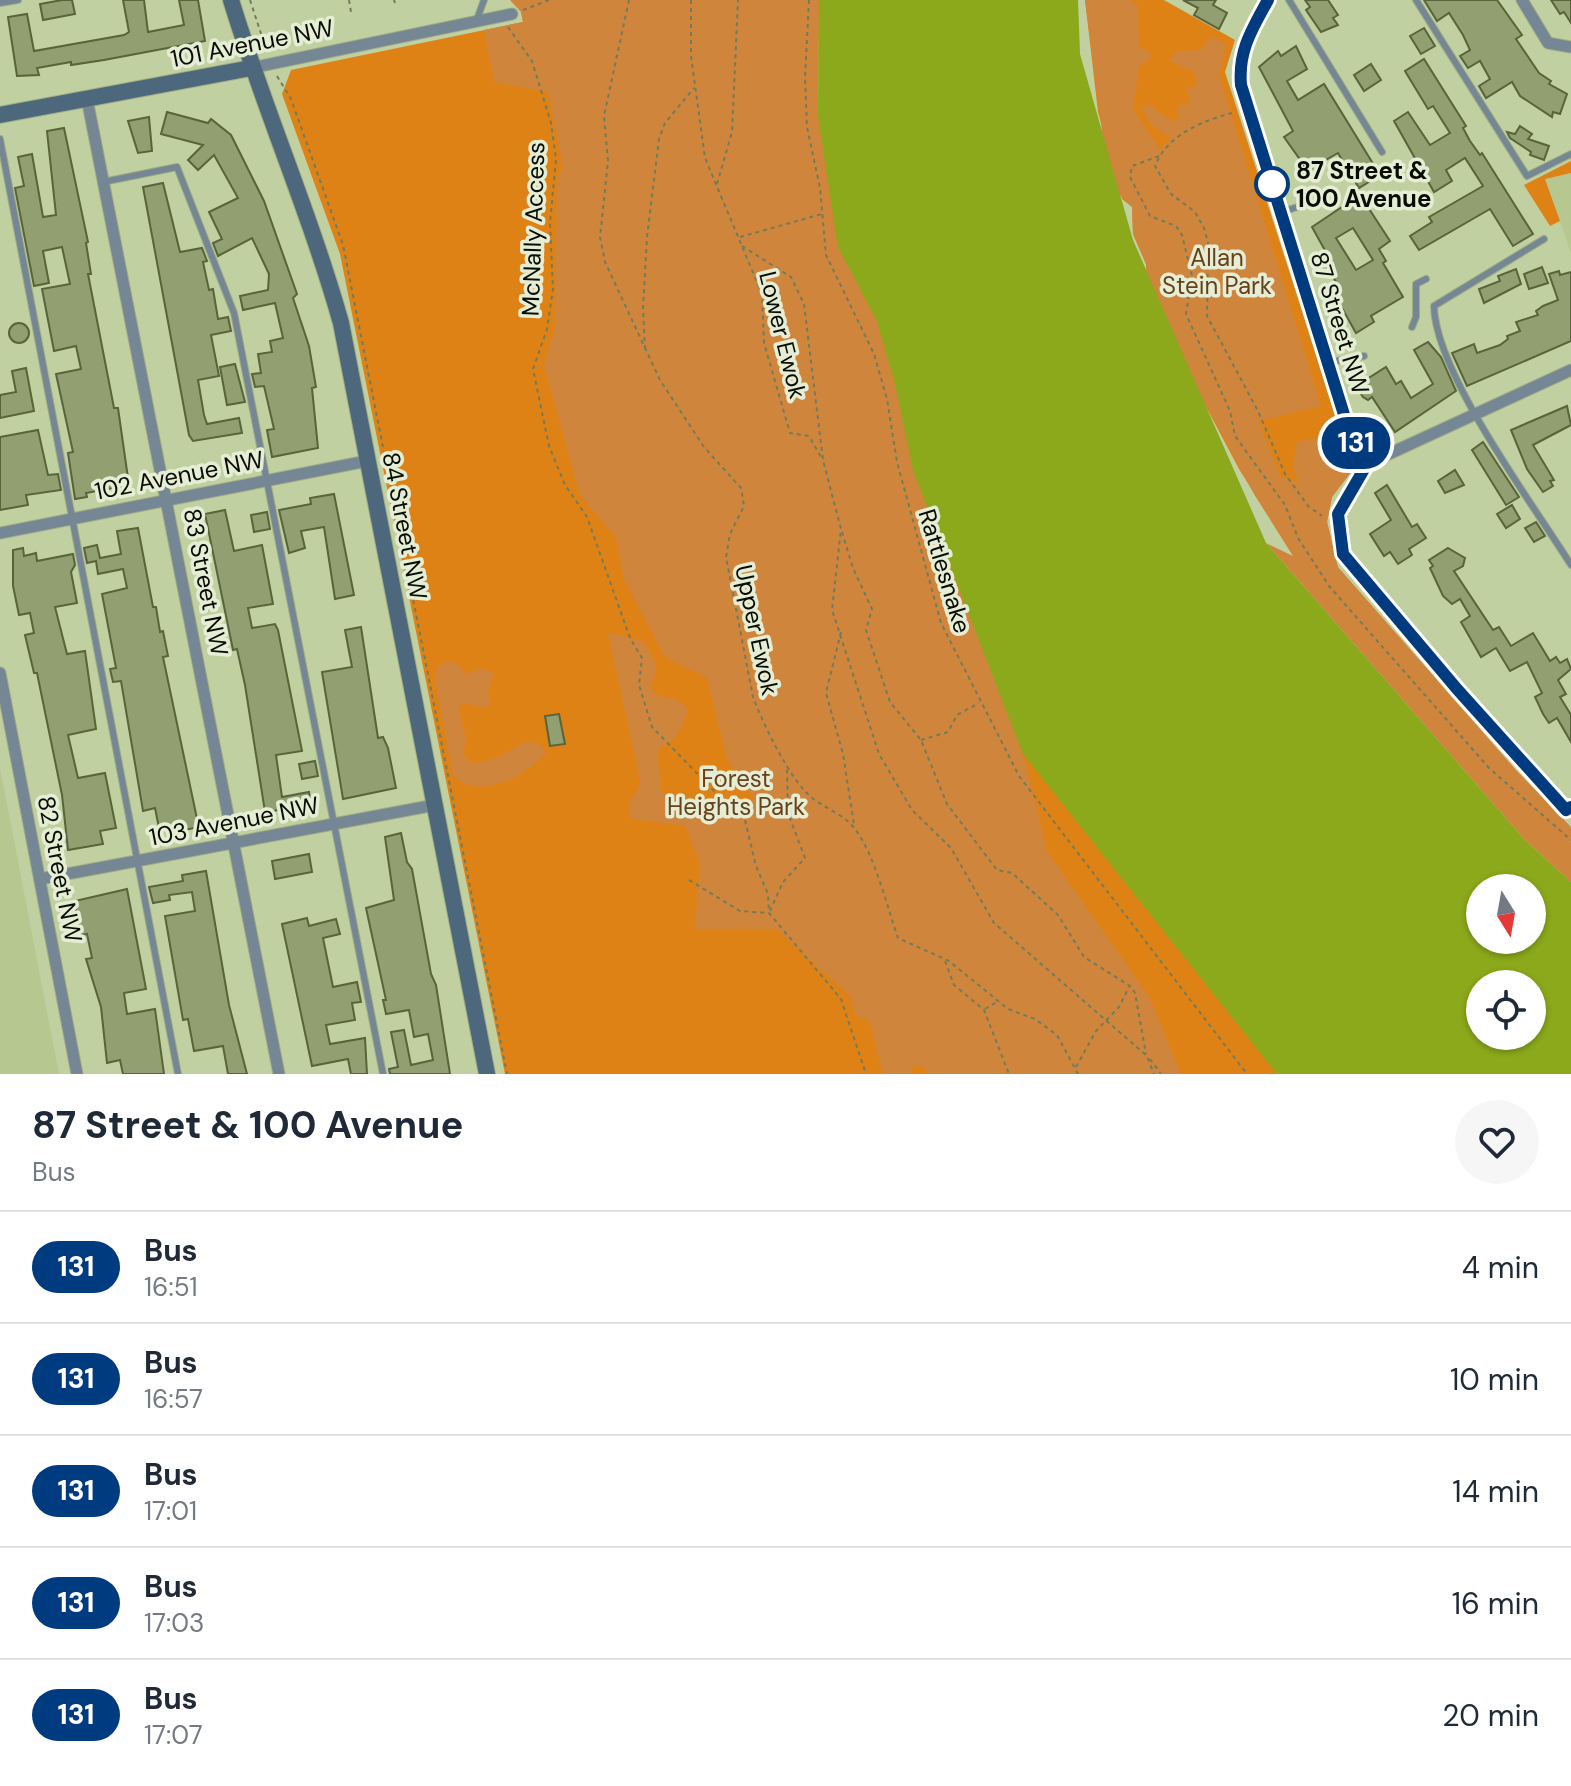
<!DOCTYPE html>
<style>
:root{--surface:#fff;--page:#f6f6f7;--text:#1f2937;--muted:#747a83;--line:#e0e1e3}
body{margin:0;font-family:"DM Sans",sans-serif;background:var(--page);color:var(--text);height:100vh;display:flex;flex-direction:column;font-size:30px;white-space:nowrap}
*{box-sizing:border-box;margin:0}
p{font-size:26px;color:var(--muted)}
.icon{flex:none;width:44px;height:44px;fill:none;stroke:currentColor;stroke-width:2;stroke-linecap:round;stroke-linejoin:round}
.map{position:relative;height:1074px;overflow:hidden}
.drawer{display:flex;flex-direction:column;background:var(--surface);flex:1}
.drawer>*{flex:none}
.badge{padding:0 16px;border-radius:26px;font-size:28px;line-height:52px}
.needle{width:52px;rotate:169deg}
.buttons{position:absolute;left:1466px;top:874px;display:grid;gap:16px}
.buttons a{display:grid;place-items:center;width:80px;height:80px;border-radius:50%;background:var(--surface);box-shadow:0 2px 6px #0004;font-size:40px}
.map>.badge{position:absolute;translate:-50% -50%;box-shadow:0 0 0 4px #fff}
.round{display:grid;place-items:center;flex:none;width:84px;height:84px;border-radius:42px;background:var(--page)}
.overview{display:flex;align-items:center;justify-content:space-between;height:136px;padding:0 32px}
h1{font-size:38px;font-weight:700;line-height:60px}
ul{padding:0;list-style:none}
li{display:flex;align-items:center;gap:24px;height:112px;padding:0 32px;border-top:2px solid var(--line)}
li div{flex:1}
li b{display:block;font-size:30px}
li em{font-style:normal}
li .badge{min-width:88px;font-weight:700;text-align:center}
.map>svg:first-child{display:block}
</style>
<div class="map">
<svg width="1571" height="1074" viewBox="0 0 1571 1074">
<rect width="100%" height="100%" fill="#c1d0a0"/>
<g fill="#b6c790">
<polygon points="1571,173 1571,253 1545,178"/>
<polygon points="0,768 59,1074 0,1074"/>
</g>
<g fill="#de8216">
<polygon points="819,0 818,116 1277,1074 505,1074 340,254 282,94 291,70 523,22 521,12"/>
<polygon points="1085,0 1164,0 1235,40 1225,72 1342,435 1355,456 1352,471 1332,497 1327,522 1294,557 1239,469 1185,367 1147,280 1146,264 1133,234 1132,207 1122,199 1098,112"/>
<polygon points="1571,161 1571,173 1545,179 1560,221 1550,226 1524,185"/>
</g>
<g fill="#d0853c">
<path d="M510 0H819L818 116 838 247 877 321 895 384 1023 754 1047 851 1150 998 1181 1074H928L926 1068 913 1065 912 1074H883L870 1021 856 1016 850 996 776 929H695L700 863 685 826 631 819 628 804 641 784 608 633 641 640C653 655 662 667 650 685L656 695 675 699 689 709 677 736 657 751 661 790 675 801 754 799 727 759 707 678 665 657 624 579 616 538 580 495 544 365 555 327 557 178 563 166 548 92 494 82 484 30 523 22 521 12Z"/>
<polygon points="1085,0 1130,0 1138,5 1139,47 1149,51 1152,58 1139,66 1133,109 1160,149 1171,138 1151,125 1142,109 1148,104 1174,122 1178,118 1177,105 1190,104 1187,89 1197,84 1194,72 1169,61 1176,51 1201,50 1211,36 1226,44 1219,75 1321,406 1258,421 1281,477 1299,483 1293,467 1297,441 1323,438 1352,470 1332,497 1327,521 1338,567 1516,770 1571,827 1571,882 1525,840 1266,543 1293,556 1254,494 1185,367 1147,280 1146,264 1133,234 1132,207 1118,193 1104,147"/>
<path d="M446 661 457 663 467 675C478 667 482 667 494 674L488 689 490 702 487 708 465 703 458 707 466 739 463 754 474 764C481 761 488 760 495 758 513 752 519 737 540 744L546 753C526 776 480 802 453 775L435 679 439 665Z"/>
</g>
<path fill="#8ba91a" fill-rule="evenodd" d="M819 0H1078L1080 54 1133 240 1266 543 1525 840 1571 882V1074H1277L1023 754 913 470 895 384 877 321 838 247 818 116ZM1480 888H1532V940H1480ZM1480 984H1532V1036H1480Z"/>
<g fill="#919f71" stroke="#586439" stroke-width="2" fill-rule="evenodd">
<polygon points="62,0 72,0 75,14 43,20 40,4"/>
<polygon points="123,0 144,0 148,32 184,25 179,0 198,0 205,41 104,60 71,65 71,62 37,68 39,75 17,76 8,17 27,14 34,51 124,35 129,32"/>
<polygon points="1183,0 1216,0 1213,5 1227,13 1219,29 1194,15 1198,8"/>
<polygon points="1305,0 1328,0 1338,15 1333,18 1338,25 1321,32 1306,10 1310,7"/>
<polygon points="1424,0 1497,0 1522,35 1516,39 1539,73 1551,81 1549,84 1567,94 1560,114 1553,112 1552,117 1520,96 1512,82 1486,98 1479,86 1490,79 1480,61 1468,68 1460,56 1470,50 1463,35 1449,13 1437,21"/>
<polygon points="1551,0 1571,0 1571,23 1564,12 1560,14"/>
<polygon points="1424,28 1435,46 1421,54 1410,36"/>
<polygon points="1296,46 1307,69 1287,81 1298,100 1324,84 1380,175 1359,188 1338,153 1319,164 1321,168 1311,175 1284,137 1293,131 1259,67 1278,51 1281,56"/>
<polygon points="1424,59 1466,126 1463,128 1470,141 1480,155 1482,153 1533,234 1513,246 1490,209 1419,250 1410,236 1432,222 1429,217 1483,186 1465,158 1446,170 1452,181 1434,192 1394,121 1408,112 1430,145 1450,133 1433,106 1428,109 1405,71"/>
<polygon points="1371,64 1381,80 1364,91 1354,75"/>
<polygon points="167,112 208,123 211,119 231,135 264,201 297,294 293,298 309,346 316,387 312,388 318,448 272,457 267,430 274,429 264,386 255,387 252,374 261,373 258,354 272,352 270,341 283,338 275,303 243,310 240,296 268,290 269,274 252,238 218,256 213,243 222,239 209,212 238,198 214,155 198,170 188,160 203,145 161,134"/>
<polygon points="149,117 152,151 138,153 128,121"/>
<polygon points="1520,126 1532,134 1528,139 1549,146 1544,160 1530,155 1531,152 1510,138 1507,132 1515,134"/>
<polygon points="64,128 88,242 86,243 91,274 88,274 114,408 118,408 129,485 86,493 87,497 75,499 68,453 73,452 56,374 81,369 76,346 54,351 42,289 70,284 62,247 43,251 49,283 34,286 15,188 24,186 18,157 32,154 43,217 56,215 47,131"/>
<polygon points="163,183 180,252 202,248 207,261 203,262 209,290 213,289 218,319 228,317 231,331 211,335 219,376 198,380 204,415 207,424 239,418 242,433 193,441 189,435 143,187"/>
<path d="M1360 195 1390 241 1379 249 1386 261 1383 263 1403 297 1371 316 1374 322 1356 333 1333 292 1340 288 1321 258 1327 254 1312 227ZM1353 228 1373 260 1356 270 1336 238Z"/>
<polygon points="1542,267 1548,283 1529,289 1524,274"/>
<polygon points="1516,269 1521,284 1484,303 1479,289 1500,281 1498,276"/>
<polygon points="1559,271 1560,275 1571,272 1571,341 1467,386 1452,353 1474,344 1477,353 1500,345 1508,339 1507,336 1520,331 1516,322 1538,315 1536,311 1543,306 1558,300 1549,274"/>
<circle cx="19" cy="333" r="10"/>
<polygon points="1428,342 1441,357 1456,391 1395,432 1372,397 1368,400 1363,397 1356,386 1386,367 1396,384 1401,381 1411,398 1433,384 1414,350"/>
<polygon points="235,364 245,402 227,405 220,367"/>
<polygon points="26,368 34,411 0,418 0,395 16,392 12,371"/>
<polygon points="1567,406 1571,425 1533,445 1554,480 1550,481 1553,486 1543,492 1527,469 1511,430"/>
<polygon points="38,430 48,475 58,474 61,490 26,495 28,505 0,510 0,437"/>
<polygon points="1483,442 1519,497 1506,505 1472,450"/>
<polygon points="1455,470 1464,485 1445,493 1438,481"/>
<polygon points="1387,485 1412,527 1417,524 1426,538 1409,549 1412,555 1398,564 1390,552 1384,556 1370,534 1391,520 1375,493"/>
<polygon points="334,494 354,595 335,599 324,527 301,531 305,548 289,553 279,510 311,504 310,498"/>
<polygon points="1512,505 1520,519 1506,528 1497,514"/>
<polygon points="225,510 234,551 262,545 273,604 248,608 252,628 275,624 278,630 302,751 276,755 282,797 309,792 311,806 265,812 245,685 237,649 233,650 205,514"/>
<polygon points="267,512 270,529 254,532 251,515"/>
<polygon points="1536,522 1545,536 1534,542 1525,528"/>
<polygon points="138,528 153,607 156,607 160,632 163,631 168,656 163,657 196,814 198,827 181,831 180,824 159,828 155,808 143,811 121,681 113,682 110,669 116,668 102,594 127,588 123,569 98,574 96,561 87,563 84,548 97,545 100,558 121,554 117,531"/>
<polygon points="23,548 24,556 36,553 37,561 73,554 75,565 71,572 77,603 55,607 67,654 85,651 96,729 68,735 78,778 105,773 116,828 100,831 103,844 68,850 62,795 37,673 34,673 25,635 34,633 30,613 19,615 13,586 13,550"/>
<polygon points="1448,548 1465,558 1463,566 1454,571 1493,630 1499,627 1511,646 1533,633 1550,661 1556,657 1560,663 1567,659 1571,669 1558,680 1566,694 1560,697 1571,715 1571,742 1557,718 1549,723 1543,714 1535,697 1542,693 1527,662 1510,671 1496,648 1481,657 1461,622 1470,616 1460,599 1452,604 1443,596 1430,568 1433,566 1429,560"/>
<polygon points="361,627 378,738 383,737 388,748 396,788 343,799 322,672 352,667 345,630"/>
<polygon points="559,714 565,744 550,746 545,716"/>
<polygon points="315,761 318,776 302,779 299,764"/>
<polygon points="401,833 407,862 412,869 431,974 436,985 450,1074 390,1074 389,1069 398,1067 391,1032 404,1030 411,1065 433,1060 428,1034 414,1037 409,1010 386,1014 383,1000 386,1000 366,908 394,900 385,837"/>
<polygon points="309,854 312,872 275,879 272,861"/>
<polygon points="206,871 229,1005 247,1074 228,1074 223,1046 194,1051 188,1019 183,1020 165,916 195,911 192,892 169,895 170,900 153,903 149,887 183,881 182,875"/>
<polygon points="127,889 146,989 124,993 127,1014 155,1009 164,1074 123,1074 120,1060 107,1063 101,1007 86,959 92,958 87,934 82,935 77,920 75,901"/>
<polygon points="307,918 309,926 336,919 340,934 323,938 333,987 357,982 361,1002 352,1003 355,1020 326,1025 330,1044 365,1038 367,1074 351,1074 348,1059 312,1066 282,924"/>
</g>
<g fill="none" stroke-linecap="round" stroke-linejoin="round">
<defs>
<g id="lane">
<polyline points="1289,0 1382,152"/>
<polyline points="1416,0 1527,176 1571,154"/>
<polyline points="0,3 18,0"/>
<polyline points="476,22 484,0"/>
<polyline points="0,139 178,1074"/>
<polyline points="103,182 177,167 234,313 383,1074"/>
<polyline points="1281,212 1304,205"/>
<path d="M1544 239 1434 306C1435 373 1533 504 1571 565"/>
<polyline points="1412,327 1416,317 1416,284 1426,279"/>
<polyline points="1331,362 1364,356"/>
</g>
<g id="street">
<polyline points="1522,0 1548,43 1571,47"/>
<polyline points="251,68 512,14"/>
<polyline points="87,99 279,1074"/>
<polyline points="1367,464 1571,370"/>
<polyline points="0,533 367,461"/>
<polyline points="0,673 77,1074"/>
<polyline points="40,879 435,805"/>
</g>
<g id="secondary">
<path d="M231 0C264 109 310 213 341 323L487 1074"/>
<path d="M1268 0C1252 29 1238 51 1241 85L1346 421 1367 464 1338 514 1343 554 1457 689 1566 810 1571 807"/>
<polyline points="0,115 251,68"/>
</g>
</defs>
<use href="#lane" stroke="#a0ad83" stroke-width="8"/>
<use href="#street" stroke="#a0ad83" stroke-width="13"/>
<use href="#secondary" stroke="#a0ad83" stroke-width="18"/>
<g stroke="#727c5c" stroke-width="2" stroke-dasharray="4 4" stroke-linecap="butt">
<polyline points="250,0 267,52"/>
<polyline points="349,0 351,12"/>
<polyline points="394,0 395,3"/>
<path d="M629 0 604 116 608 161 600 237 605 262 660 380 704 447 741 488 744 506 730 534 726 557 753 697C763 724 789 778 811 797 824 808 845 815 855 829 875 855 887 907 898 938L949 961 1008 1009 1035 1019 1057 1035 1078 1074"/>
<polyline points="691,0 691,56 705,158 762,294 764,343 790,433 809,436 822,459"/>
<polyline points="809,0 805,77 807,127 820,188 826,255 874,354 887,399 897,462 941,623 1019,776 1247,1074"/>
<polyline points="523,10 549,0"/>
<polyline points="508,27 532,61 551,123 556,159 550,223 553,289 547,329 533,369 549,446 565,485 587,517 630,638 642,658 639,685 652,727 719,796 743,812 756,866 768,894 769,913 841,999 866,1074"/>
<polyline points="277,76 291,99 343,245 507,1074"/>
<path d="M1232 113C1202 121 1167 135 1155 166L1171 194 1195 212 1204 228 1208 242 1207 316 1258 411 1285 474 1308 506 1322 516"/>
<polyline points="1159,156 1132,166 1130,177 1150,216 1176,226 1182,235 1192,276 1186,314 1230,411 1235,436 1285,505 1298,538 1329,586 1489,768 1571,840"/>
<polyline points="717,184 732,132 738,0"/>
<polyline points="740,237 822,214"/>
<polyline points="742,246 791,277 804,304 823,460 841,529 832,610 879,754 912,810 951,848 994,923 1147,1056 1154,1074"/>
<polyline points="645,349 643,308 647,237 659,139 665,123 694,88"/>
<polyline points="842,532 853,568 872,609 866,630 890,702 921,740 947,804 997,870 1012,873 1058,915 1084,957 1130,986 1135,993 1146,1054"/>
<polyline points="841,632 826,693 843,754 854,825"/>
<polyline points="921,740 948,732 957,715 979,703"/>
<polyline points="689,880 740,911 768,913"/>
<polyline points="770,911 783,882 805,858 788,813 787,769"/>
<polyline points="945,961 954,985 984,1010 1009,1074"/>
<polyline points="985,1009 997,1002"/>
<polyline points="1150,1059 1161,1074"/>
<polyline points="1076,1067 1096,1031 1119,1007 1129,987"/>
</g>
<use href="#lane" stroke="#758795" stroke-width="6"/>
<use href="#street" stroke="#758795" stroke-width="11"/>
<use href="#secondary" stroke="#4d687c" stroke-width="16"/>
</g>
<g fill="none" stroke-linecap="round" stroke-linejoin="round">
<defs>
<path id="line" d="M1268 0C1252 29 1238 51 1241 85L1346 421 1367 464 1338 514 1343 554 1457 689 1566 810 1571 807"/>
</defs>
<use href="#line" stroke="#fff" stroke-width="18"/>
<use href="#line" stroke="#003b80" stroke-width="12"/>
</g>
<circle fill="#fff" stroke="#003b80" stroke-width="4" cx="1272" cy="184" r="16"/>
<g text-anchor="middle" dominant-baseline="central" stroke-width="7" stroke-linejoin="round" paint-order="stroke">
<g font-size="24" fill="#090d01" stroke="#e5edd5">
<text transform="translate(252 43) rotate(-11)">101 Avenue NW</text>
<text transform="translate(533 229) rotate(-88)">McNally Access</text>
<text transform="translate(1340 323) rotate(73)">87 Street NW</text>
<text transform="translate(783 335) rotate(76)">Lower Ewok</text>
<text transform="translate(179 475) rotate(-11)">102 Avenue NW</text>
<text transform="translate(405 526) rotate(79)">84 Street NW</text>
<text transform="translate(945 571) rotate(73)">Rattlesnake</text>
<text transform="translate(206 582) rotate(79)">83 Street NW</text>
<text transform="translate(757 630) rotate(78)">Upper Ewok</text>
<text transform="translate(234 821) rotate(-11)">103 Avenue NW</text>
<text transform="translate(60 869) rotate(79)">82 Street NW</text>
</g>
<g font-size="24" font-weight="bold" fill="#090d01" stroke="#e5edd5" text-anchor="start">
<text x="1296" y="170">87 Street &amp;<tspan x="1296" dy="28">100 Avenue</tspan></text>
</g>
<g font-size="24" fill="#68411b" stroke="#e5edd5">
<text x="1217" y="257">Allan<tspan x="1217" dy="28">Stein Park</tspan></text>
<text x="736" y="778">Forest<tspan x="736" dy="28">Heights Park</tspan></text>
</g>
</g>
</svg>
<div class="buttons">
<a><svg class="needle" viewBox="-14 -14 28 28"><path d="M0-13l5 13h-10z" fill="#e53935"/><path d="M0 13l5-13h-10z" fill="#747a83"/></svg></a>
<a><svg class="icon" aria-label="locate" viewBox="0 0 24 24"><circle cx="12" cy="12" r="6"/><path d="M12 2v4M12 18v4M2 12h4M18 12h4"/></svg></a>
</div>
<b class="badge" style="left:1356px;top:443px;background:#003b80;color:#fff">131</b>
</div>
<section class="drawer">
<div class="overview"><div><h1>87 Street &amp; 100 Avenue</h1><p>Bus</p></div><a class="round"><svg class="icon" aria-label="heart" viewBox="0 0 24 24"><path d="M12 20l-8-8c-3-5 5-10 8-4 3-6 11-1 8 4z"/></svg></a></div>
<ul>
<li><span class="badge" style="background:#003b80;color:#fff">131</span><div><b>Bus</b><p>16:51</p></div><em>4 min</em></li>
<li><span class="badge" style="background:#003b80;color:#fff">131</span><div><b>Bus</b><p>16:57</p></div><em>10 min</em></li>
<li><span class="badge" style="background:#003b80;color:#fff">131</span><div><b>Bus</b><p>17:01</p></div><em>14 min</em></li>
<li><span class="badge" style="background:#003b80;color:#fff">131</span><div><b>Bus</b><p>17:03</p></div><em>16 min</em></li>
<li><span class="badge" style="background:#003b80;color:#fff">131</span><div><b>Bus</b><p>17:07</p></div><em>20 min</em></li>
</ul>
</section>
